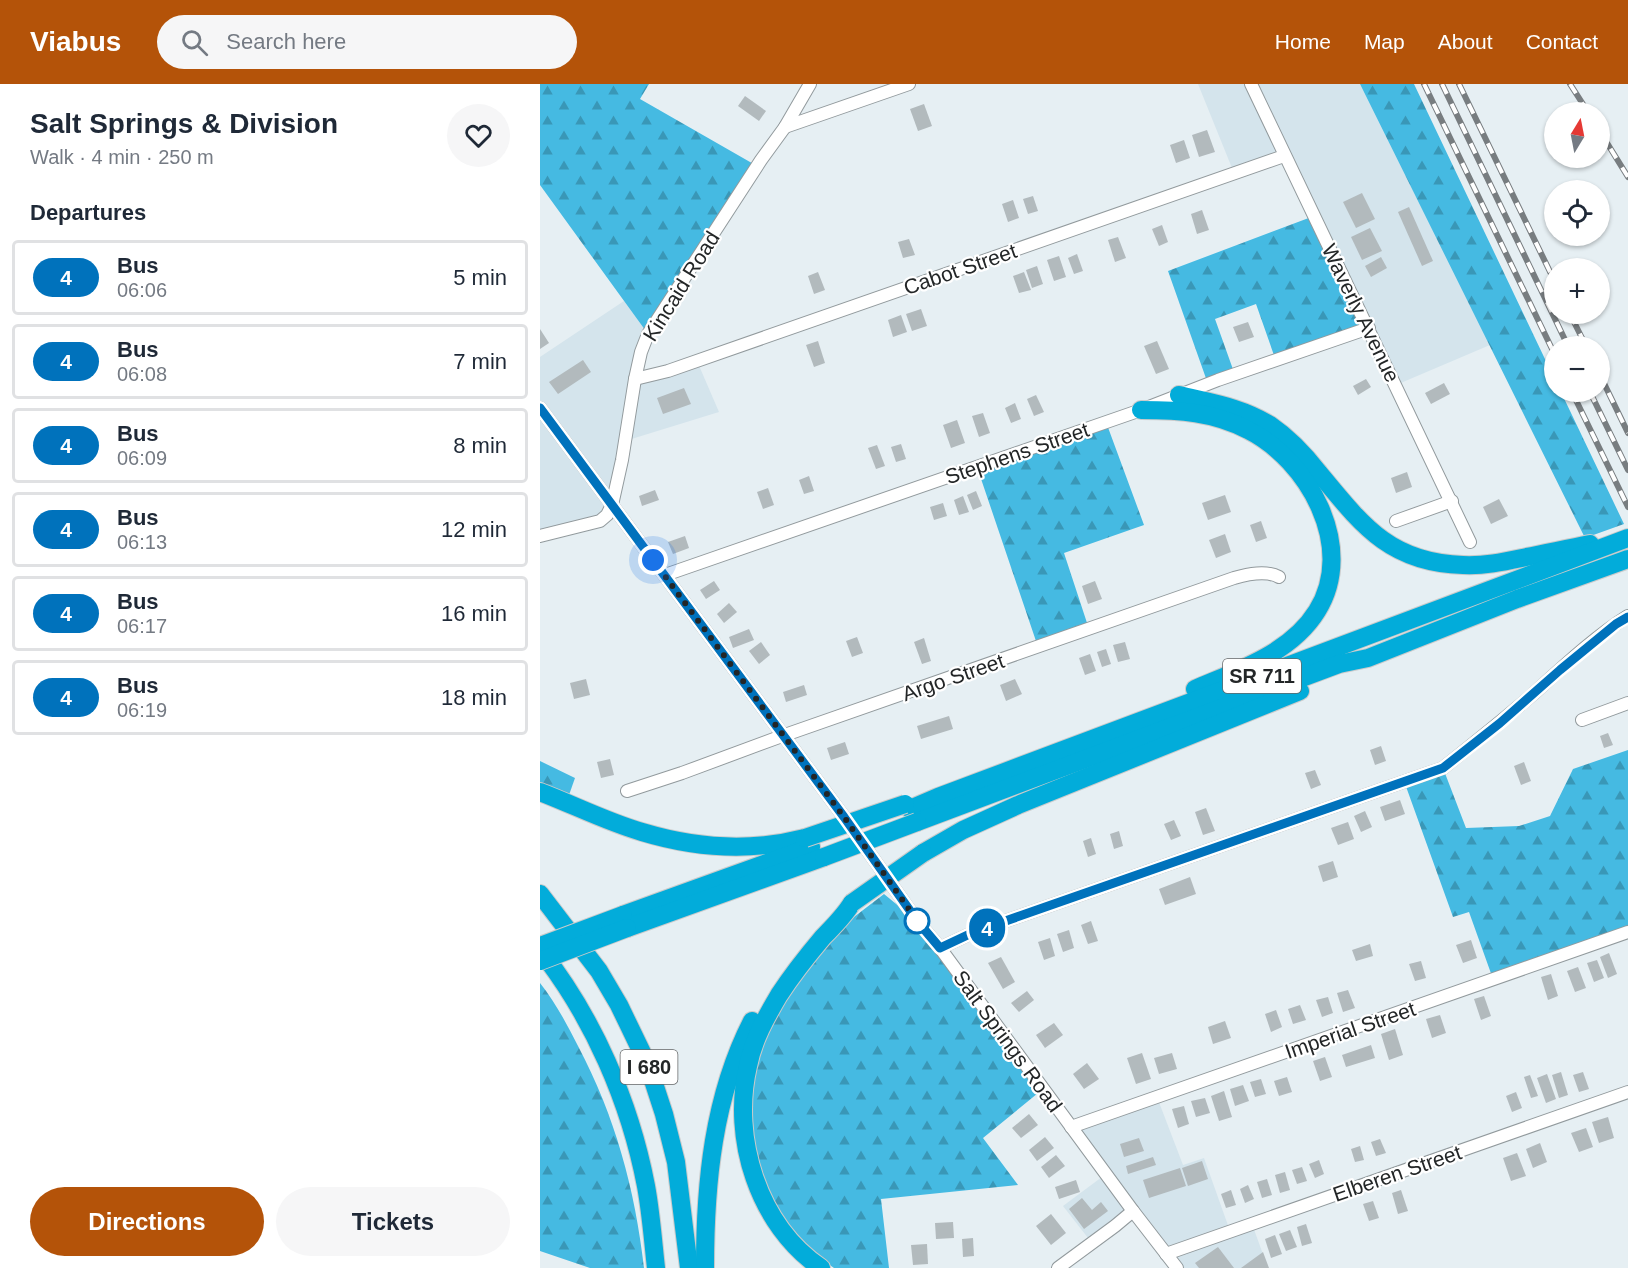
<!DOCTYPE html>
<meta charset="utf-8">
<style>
:root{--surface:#fff;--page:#f6f6f7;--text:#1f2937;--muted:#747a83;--line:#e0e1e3;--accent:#b45309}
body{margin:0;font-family:Helvetica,sans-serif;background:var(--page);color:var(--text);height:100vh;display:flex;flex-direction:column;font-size:22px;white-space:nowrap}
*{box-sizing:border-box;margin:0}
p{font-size:20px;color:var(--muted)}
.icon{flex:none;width:33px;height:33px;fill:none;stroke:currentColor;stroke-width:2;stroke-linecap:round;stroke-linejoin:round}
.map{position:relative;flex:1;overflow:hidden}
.details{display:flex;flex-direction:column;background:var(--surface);width:540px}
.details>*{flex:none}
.badge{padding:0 12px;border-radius:20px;font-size:21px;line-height:39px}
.needle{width:39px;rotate:10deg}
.tools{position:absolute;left:1004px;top:18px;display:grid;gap:12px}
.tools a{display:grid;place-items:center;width:66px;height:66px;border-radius:50%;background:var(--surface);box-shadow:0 2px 4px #0004;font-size:30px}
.you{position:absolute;width:30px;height:30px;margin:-15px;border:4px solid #fff;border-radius:50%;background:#1a73e8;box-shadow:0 0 0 9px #1a73e833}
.map>.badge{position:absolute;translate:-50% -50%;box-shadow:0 0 0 3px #fff}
h2{padding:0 30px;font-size:22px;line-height:54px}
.round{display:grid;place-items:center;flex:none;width:63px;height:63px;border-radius:32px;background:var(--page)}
.summary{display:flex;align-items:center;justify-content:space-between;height:102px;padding:0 30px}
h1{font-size:28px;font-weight:700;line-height:45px}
.primary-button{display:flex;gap:12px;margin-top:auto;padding:12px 30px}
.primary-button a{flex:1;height:69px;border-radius:36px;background:var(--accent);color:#fff;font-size:24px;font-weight:700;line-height:69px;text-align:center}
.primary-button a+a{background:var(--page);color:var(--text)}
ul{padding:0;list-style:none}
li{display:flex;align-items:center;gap:18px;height:75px;margin:0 12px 9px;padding:0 18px;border:3px solid var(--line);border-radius:6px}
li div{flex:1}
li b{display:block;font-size:22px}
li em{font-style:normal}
li .badge{min-width:66px;font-weight:700;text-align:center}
header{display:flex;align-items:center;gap:36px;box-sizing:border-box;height:84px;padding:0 30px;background:var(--accent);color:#fff}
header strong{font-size:28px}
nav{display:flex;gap:33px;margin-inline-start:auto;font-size:21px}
.search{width:420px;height:54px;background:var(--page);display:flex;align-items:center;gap:15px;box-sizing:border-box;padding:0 21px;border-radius:33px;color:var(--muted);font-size:22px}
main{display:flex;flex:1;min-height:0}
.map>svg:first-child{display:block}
</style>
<header>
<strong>Viabus</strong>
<div class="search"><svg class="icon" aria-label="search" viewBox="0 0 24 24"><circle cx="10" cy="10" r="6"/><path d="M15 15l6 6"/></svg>Search here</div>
<nav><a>Home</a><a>Map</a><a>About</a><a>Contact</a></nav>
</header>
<main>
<section class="details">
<div class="summary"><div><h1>Salt Springs &amp; Division</h1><p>Walk · 4 min · 250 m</p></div><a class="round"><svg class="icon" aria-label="heart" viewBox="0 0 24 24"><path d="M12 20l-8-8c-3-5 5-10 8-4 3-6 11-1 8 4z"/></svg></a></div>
<h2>Departures</h2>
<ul>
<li><span class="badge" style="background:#0072bc;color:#fff">4</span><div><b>Bus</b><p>06:06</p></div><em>5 min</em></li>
<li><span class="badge" style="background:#0072bc;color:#fff">4</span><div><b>Bus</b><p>06:08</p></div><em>7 min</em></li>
<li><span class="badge" style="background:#0072bc;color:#fff">4</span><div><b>Bus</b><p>06:09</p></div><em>8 min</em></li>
<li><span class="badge" style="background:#0072bc;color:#fff">4</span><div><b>Bus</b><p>06:13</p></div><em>12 min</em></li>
<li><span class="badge" style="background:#0072bc;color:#fff">4</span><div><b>Bus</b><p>06:17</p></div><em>16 min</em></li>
<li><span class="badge" style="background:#0072bc;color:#fff">4</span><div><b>Bus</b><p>06:19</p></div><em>18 min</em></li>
</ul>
<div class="primary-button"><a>Directions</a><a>Tickets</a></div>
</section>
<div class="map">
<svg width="1088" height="1184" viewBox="0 0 1088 1184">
<defs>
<pattern id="forest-firs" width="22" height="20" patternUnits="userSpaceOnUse" patternTransform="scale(1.5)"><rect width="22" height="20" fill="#45bae2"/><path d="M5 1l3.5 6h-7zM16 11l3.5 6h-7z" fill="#3997b7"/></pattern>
</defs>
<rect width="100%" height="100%" fill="#e6eff3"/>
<g fill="#d4e4ec">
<polygon points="658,0 820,0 950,261 856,301 745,72 694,89"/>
<polygon points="84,217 108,250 96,295 157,277 179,328 85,357 67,431 0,452 0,273"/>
<polygon points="617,1013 643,1081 664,1074 690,1147 712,1140 728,1184 637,1184 593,1127 552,1159 523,1122 566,1090 531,1043"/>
</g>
<g fill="url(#forest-firs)">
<polygon points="0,0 109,0 100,15 217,82 108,250 0,101"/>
<polygon points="820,0 874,0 1014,294 1014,308 1021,308 1084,440 1045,454"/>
<polygon points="774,132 829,244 736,277 716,220 675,235 695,291 668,300 628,187"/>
<polygon points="566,338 604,441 524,469 549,545 498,563 437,383"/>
<polygon points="1088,666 1088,848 953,895 929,828 913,833 864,697 903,684 926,744 979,742 1010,732 1033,685"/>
<polygon points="0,677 35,694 29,711 0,698"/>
<polygon points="344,810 378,838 503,1005 443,1054 478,1101 341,1115 349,1184 294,1184 274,1170 239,1129 215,1077 209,1028 218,973 238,929 255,901 294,852 314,833"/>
<path d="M0 899C15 918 27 940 38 962 75 1032 95 1105 104 1184H50L0 1167Z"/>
</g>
<g fill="#b2babd">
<polygon points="205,12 226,27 219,37 198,22"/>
<polygon points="384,20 392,42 378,47 370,25"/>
<polygon points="667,46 675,68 659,73 652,51"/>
<polygon points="644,56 650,74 636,79 630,61"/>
<polygon points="822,109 835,135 816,144 803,118"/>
<polygon points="493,112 498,127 488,130 483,115"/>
<polygon points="473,116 479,134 468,138 462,120"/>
<polygon points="869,123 893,177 882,182 858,128"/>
<polygon points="662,126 669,146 657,150 651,130"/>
<polygon points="622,141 628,158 619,162 612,145"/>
<polygon points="830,144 842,167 822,176 811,153"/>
<polygon points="578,153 586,174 575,178 568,156"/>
<polygon points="369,155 375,171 363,174 358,158"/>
<polygon points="537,170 543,187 534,190 528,174"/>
<polygon points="519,172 526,193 514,197 507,176"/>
<polygon points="841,173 847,184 831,193 825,182"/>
<polygon points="497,182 503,200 492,204 486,186"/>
<polygon points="278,188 285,206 274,210 268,192"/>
<polygon points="484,188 491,206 479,209 473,192"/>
<polygon points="381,225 387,242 372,247 366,230"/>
<polygon points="361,231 367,248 353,253 348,236"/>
<polygon points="708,238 714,253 699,258 693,243"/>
<polygon points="0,245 9,259 0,265"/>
<polygon points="278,257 285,279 274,283 266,261"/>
<polygon points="617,257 629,285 616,290 604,262"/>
<polygon points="43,276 51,288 18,310 9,298"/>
<polygon points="826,295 831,303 818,311 813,302"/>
<polygon points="904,299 910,310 891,320 885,309"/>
<polygon points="144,304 151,320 123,330 117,314"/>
<polygon points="496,311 504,328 494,332 487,315"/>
<polygon points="475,319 481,335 471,339 465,324"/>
<polygon points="443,329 450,349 439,353 432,332"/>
<polygon points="417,336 425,359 411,364 403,341"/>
<polygon points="361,360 366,375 356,378 351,363"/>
<polygon points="337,361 345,382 336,385 328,364"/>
<polygon points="867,388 872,403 856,409 851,394"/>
<polygon points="269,392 274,407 264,410 259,396"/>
<polygon points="228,404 234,421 223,425 217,408"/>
<polygon points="115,406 119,416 102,422 99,412"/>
<polygon points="436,407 442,422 433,426 427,411"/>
<polygon points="685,411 691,428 668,436 662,419"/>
<polygon points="423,412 429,428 419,431 414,416"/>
<polygon points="959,415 968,432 951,440 943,423"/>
<polygon points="403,419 407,432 394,436 390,423"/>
<polygon points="721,437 727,454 716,458 710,441"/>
<polygon points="685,450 691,468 676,474 669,456"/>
<polygon points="145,452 149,464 133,470 128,458"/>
<polygon points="174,497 180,506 166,515 160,506"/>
<polygon points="555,497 562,515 548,520 542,502"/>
<polygon points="189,519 197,528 184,539 177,530"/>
<polygon points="209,545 214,556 193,564 189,553"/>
<polygon points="317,553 323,569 312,573 306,557"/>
<polygon points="384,554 391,577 382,580 374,558"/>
<polygon points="221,558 230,571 219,580 209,567"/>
<polygon points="585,558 590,575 578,578 573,561"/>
<polygon points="566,565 571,580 562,583 557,568"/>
<polygon points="550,570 556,587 545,591 539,574"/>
<polygon points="46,595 50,611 34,615 30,599"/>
<polygon points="475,595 482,610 466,617 460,601"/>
<polygon points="264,601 267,611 246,618 243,608"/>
<polygon points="409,632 413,645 381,655 377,642"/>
<polygon points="1068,649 1073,661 1064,664 1060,652"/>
<polygon points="305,658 309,670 291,676 287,664"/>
<polygon points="841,662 846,677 835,681 830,666"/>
<polygon points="70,675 74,691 61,694 57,678"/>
<polygon points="984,678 991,697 981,701 974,682"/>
<polygon points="775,686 781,701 771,705 765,689"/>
<polygon points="860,716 865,730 845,737 840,723"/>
<polygon points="666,724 675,747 663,751 655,728"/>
<polygon points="825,727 832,743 821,748 814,732"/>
<polygon points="634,736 641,752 631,756 624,740"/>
<polygon points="808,738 814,755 798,761 791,744"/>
<polygon points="579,747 583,762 574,765 570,750"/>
<polygon points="551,754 556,770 548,773 543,757"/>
<polygon points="793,777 798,793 783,798 778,782"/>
<polygon points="650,793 656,810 625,821 619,805"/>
<polygon points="551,837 558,857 548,860 541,841"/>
<polygon points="529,846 534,864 523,868 517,850"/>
<polygon points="510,854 515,872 504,876 498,858"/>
<polygon points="931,856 937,874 923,879 916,861"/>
<polygon points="830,860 833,872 816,877 812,866"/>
<polygon points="1069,869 1077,890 1068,894 1060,873"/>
<polygon points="461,873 475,898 463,905 448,879"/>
<polygon points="1057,876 1064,894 1054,898 1047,879"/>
<polygon points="881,877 886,894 875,897 869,880"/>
<polygon points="1038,883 1046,904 1035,908 1027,887"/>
<polygon points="1011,890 1018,912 1008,916 1001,893"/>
<polygon points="808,906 815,924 803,928 797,909"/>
<polygon points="487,907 494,916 479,928 471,919"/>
<polygon points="944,912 951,932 941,936 934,915"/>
<polygon points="788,913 793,929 782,933 776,916"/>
<polygon points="760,921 766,936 753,940 748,925"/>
<polygon points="736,926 742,943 731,948 725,930"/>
<polygon points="900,931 906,949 892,954 886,935"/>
<polygon points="685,937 691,954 673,960 668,943"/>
<polygon points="514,939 523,951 505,964 496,951"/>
<polygon points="855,945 863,971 849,976 841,950"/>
<polygon points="831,961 835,974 806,983 802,971"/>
<polygon points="602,969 611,995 596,1000 587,974"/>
<polygon points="632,969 637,985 619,990 614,974"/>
<polygon points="785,973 792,993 780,997 773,977"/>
<polygon points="547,979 559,995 544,1005 533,990"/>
<polygon points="1021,988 1028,1011 1019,1014 1012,991"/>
<polygon points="1043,988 1049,1005 1039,1008 1033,991"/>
<polygon points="1007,990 1016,1015 1006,1019 997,994"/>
<polygon points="990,991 998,1012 991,1014 984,993"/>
<polygon points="747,993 752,1008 739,1012 734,997"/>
<polygon points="721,995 726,1010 715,1013 710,998"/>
<polygon points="703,1001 709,1017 695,1022 690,1005"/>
<polygon points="684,1007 692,1033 679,1037 671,1012"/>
<polygon points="976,1008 982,1024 972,1028 966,1012"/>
<polygon points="665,1014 670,1029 656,1033 651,1017"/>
<polygon points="644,1022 649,1040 638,1044 632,1025"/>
<polygon points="489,1030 498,1041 481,1054 472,1044"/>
<polygon points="1068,1033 1074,1054 1059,1059 1052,1038"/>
<polygon points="1046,1044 1053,1063 1039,1068 1031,1049"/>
<polygon points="505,1053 514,1064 497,1077 489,1066"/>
<polygon points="599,1054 604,1067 584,1073 580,1060"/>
<polygon points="840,1055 846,1069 836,1072 831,1058"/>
<polygon points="1000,1059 1007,1078 993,1084 986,1065"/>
<polygon points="820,1062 824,1076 815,1078 811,1065"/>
<polygon points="977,1069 986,1092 971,1097 963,1074"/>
<polygon points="516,1071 525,1082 509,1094 501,1083"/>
<polygon points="613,1073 616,1081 588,1090 586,1082"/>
<polygon points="779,1076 784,1090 775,1094 769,1080"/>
<polygon points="662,1077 668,1095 648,1102 642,1084"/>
<polygon points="762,1083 767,1097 757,1100 752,1086"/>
<polygon points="640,1084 646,1102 609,1114 603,1096"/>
<polygon points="745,1088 750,1106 740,1109 735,1091"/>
<polygon points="727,1095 732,1111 722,1114 717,1098"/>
<polygon points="536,1096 540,1108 519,1115 515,1103"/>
<polygon points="708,1101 714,1115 705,1119 700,1105"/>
<polygon points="691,1106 696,1121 686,1124 681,1110"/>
<polygon points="861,1106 868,1127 858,1130 852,1109"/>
<polygon points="542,1114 552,1126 561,1118 568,1127 544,1145 529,1125"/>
<polygon points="833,1117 839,1134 829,1137 823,1120"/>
<polygon points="511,1130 526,1149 511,1161 496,1142"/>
<polygon points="413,1138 414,1154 396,1155 395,1139"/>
<polygon points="766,1140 772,1159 762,1162 757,1143"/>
<polygon points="750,1146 757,1163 746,1167 739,1150"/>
<polygon points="735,1151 742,1170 731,1174 725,1155"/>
<polygon points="433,1154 434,1172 423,1173 422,1155"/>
<polygon points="387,1160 388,1180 373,1181 371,1161"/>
<polygon points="678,1163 694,1184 659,1184 655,1179"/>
<polygon points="723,1168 729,1184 701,1184"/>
</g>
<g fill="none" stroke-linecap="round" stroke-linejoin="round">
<defs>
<g id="minor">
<polyline points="711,0 930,458"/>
<polyline points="245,43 369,0"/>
<polyline points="95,295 128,287 744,72"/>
<polyline points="0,324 304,733 378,838 400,864 593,1127 637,1184"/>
<polyline points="856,437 912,417"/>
<polyline points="0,452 60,437 67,431 72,421 82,376 95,295 101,268 108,250 221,76 245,43 270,0"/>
<polyline points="125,491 601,326 678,296 829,244"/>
<polyline points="1042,636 1088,619"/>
<path d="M87 707 142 689 242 652 694 494C708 490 726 486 739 493"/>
<path d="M400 864 434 848 903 684C933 660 963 636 992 611 1022 584 1053 554 1088 532"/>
<polyline points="531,1043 1088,848"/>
<polyline points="626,1170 1088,1008"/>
<polyline points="518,1184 575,1142 593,1127"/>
</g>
<g id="highway">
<path d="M639 311C672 319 701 323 730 341 749 354 765 371 779 389 822 441 850 479 923 481 944 482 963 478 982 474 1005 469 1027 465 1050 460"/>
<path d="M601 326C639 326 674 328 708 346 768 376 817 463 777 527 751 569 699 586 655 605"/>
<path d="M0 708C34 721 67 738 102 748 155 764 211 768 265 754"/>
<polyline points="370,725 398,713 1088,454"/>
<polyline points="377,738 799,580 828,574 977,515 1088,475"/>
<polyline points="383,769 423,746 478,721 760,607"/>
<polyline points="0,810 59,887 79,921 108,981 124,1030 136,1078 149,1184"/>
<polyline points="83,831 271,763"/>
<polyline points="87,844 284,773"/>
<path d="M0 866C53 933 90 1018 106 1102 111 1129 113 1157 116 1184"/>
<path d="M165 1184C165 1100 173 1013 212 937"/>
<path d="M281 1184C218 1141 191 1054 208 982 213 956 226 933 239 911 252 891 267 872 283 853 294 842 304 832 312 819"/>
</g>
</defs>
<use href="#minor" stroke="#929a9d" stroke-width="14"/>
<use href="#highway" stroke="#cacbcb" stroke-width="20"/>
<use href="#minor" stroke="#fff" stroke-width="12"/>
<use href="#highway" stroke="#02acda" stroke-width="18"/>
<defs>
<g id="rail">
<polyline points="884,0 1014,269"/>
<polyline points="902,0 1028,262"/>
<polyline points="919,0 1014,196"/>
<polyline points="1030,0 1048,28"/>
<polyline points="1059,46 1088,93"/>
<polyline points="1030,230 1046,262"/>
<polyline points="1059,289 1088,349"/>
<polyline points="1032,308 1088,423"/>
<polyline points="1050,308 1088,386"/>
</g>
</defs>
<use href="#rail" stroke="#787d80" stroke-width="6"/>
<use href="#rail" stroke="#fff" stroke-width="4" stroke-dasharray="11" stroke-linecap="butt"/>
<defs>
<g id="highway-bridge">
<polyline points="265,754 365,720"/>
<polyline points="284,773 377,738"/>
<polyline points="312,819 383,769"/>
<polyline points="0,862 83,831"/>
<polyline points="0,877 87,844"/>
</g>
</defs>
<use href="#highway-bridge" stroke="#cacbcb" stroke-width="20" stroke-linecap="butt"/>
<use href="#highway-bridge" stroke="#02acda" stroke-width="18"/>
</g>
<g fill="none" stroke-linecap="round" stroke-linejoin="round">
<defs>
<polyline id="line" points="0,324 304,733 378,838 400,864 434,848 903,684 960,639 1020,586 1076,540 1088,533"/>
</defs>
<use href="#line" stroke="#fff" stroke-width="14"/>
<use href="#line" stroke="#0072bc" stroke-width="9"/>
<polyline stroke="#232627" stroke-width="6" stroke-dasharray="0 10.8" points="113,476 304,733 378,838 377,837"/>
</g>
<circle fill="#fff" stroke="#0072bc" stroke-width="3" cx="377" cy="837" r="12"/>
<g text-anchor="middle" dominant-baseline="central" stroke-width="4.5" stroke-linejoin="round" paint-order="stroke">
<g fill="#fff" stroke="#656768" stroke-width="1.5">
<rect x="683" y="575" width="78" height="34" rx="4.5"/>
<rect x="80.5" y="966" width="57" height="34" rx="4.5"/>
</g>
<g font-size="20" font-weight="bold" fill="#232627">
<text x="722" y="592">SR 711</text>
<text x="109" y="983">I 680</text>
</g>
<g font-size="21" fill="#232627" stroke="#fff">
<text transform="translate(420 185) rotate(-19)">Cabot Street</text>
<text transform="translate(141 202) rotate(-58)">Kincaid Road</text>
<text transform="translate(821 229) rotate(64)">Waverly Avenue</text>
<text transform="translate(477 369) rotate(-19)">Stephens Street</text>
<text transform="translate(413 593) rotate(-19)">Argo Street</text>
<text transform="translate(810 946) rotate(-19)">Imperial Street</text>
<text transform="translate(468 957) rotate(54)">Salt Springs Road</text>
<text transform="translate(857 1089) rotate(-19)">Elberen Street</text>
</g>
</g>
</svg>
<div class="tools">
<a><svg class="needle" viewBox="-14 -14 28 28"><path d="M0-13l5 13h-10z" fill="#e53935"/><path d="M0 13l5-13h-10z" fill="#747a83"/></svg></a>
<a><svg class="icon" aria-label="locate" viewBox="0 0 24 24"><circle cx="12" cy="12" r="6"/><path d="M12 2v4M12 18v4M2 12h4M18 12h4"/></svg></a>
<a>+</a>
<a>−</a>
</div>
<div class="you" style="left:113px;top:476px"></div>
<b class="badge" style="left:447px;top:844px;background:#0072bc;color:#fff">4</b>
</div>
</main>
